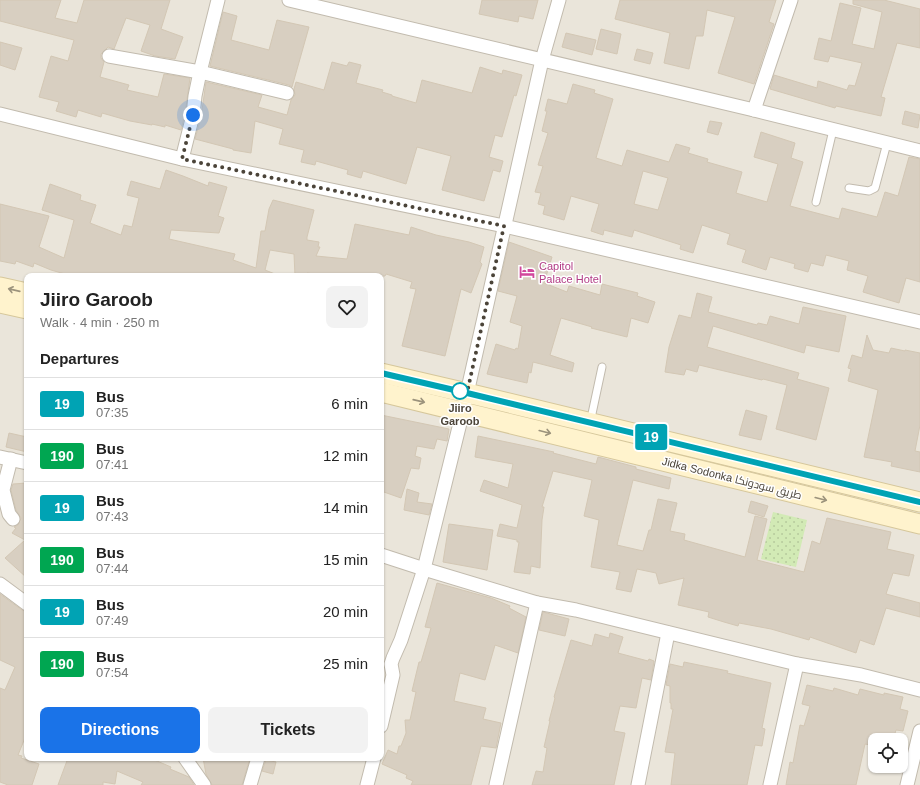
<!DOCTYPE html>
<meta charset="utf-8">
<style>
:root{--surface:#fff;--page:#f2f2f2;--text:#222;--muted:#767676;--line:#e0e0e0;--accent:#1a73e8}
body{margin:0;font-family:Arial,Cairo,sans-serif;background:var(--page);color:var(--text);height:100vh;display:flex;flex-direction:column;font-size:15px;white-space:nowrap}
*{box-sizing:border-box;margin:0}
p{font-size:13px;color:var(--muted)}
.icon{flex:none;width:22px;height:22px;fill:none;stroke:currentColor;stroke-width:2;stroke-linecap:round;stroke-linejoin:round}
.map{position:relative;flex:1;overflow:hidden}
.side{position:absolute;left:24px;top:273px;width:360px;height:488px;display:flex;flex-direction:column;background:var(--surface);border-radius:8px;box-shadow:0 1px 3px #0004}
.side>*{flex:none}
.badge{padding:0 8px;border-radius:3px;font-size:14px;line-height:26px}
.tools{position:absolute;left:868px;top:733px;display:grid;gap:8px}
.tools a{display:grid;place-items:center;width:40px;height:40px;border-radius:8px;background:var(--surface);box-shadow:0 1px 3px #0004;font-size:20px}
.you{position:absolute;width:20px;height:20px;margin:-10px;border:3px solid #fff;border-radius:50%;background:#1a73e8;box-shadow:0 0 0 6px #1a73e833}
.map>.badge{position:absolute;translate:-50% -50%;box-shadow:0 0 0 2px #fff}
h2{padding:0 16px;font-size:15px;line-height:36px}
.round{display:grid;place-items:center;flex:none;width:42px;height:42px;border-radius:8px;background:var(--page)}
.overview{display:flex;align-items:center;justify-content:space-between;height:68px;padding:0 16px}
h1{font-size:19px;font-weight:800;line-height:30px}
.action{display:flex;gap:8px;margin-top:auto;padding:8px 16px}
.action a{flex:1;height:46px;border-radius:8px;background:var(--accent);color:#fff;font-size:16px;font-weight:800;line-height:46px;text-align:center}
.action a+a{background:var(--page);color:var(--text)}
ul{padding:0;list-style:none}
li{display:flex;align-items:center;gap:12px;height:52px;padding:0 16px;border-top:1px solid var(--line)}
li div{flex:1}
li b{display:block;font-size:15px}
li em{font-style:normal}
li .badge{min-width:44px;font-weight:700;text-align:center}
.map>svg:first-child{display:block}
</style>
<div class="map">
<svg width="920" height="785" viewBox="0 0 920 785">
<defs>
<pattern id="grass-dots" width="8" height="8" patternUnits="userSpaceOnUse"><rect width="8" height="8" fill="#d2eab5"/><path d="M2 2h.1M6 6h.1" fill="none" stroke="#b6ca9c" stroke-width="1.8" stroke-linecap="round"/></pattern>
</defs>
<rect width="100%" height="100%" fill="#f6f3ec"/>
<path fill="#eae5da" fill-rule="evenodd" d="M0 0H920V785H0ZM27 276H381V758H27ZM875 740H901V766H875Z"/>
<polygon fill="url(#grass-dots)" points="773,512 807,520 796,567 761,559"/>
<g fill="#d8cfc1" stroke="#d3c7b4" fill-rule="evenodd">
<polygon points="0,0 61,0 55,18 77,23 84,0 170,0 161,29 183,37 175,59 155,56 141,51 150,25 126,18 114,49 108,47 101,54 101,58 104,62 100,77 129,85 127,90 158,97 164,74 190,78 185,114 181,130 165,125 165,127 152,124 152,125 130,121 102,113 101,117 78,110 76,117 56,111 59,102 39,97 51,56 68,61 74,40 0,21"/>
<polygon points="482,0 538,0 533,19 519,16 518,22 479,14"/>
<polygon points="620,0 776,0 769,22 774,24 754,84 718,73 735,17 707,10 703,36 696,36 689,69 664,63 670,33 615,19"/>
<polygon points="853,0 884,0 920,9 920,48 897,43 881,97 885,98 881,116 836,106 835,108 770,89 774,75 817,88 818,81 847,90 849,85 855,86 862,63 830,56 828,62 814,59 819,38 831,41 840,3 861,8 852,44 874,49 882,12 853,4"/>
<polygon points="223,12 237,16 231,40 269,50 277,20 309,27 292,87 289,85 210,66"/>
<polygon points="601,29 621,34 617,54 596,49"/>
<polygon points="566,33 596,40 592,55 562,47"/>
<polygon points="0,42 22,48 15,70 0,65"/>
<polygon points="637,49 653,53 650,64 634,60"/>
<polygon points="332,62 347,66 349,62 361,65 356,83 383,90 382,92 392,95 392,96 416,103 422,80 472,93 480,67 502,74 503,70 522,75 516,96 514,95 502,137 495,135 489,157 503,161 500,172 493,170 484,201 442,190 451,156 417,147 406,184 363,171 361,178 347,174 348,170 316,161 315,165 301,162 304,150 279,144 283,129 255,121 251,153 233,150 233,149 195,139 201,117 206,82 262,95 258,107 287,115 291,100 295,95 294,89 296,82 324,90"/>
<path d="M573 84 595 90 594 93 613 99 596 158 622 166 627 150 669 162 676 144 690 148 688 153 708 159 707 162 742 172 736 193 767 202 778 164 754 157 761 132 795 143 791 158 803 162 790 206 839 219 842 208 877 217 885 192 898 196 909 157 920 159V282L906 278 899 303 863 292 868 276 847 270 849 261 826 255 823 266 811 263 808 272 794 268 795 264 770 257 766 270 742 262 746 250 727 244 730 234 702 225 693 253 680 249 681 245 634 230 632 237 604 230 603 235 591 231 599 204 571 196 564 220 543 214 545 206 538 204 541 193 535 192 543 166 538 165 548 133 542 131 547 111H545L548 99 567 104ZM643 171 668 178 658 210 634 204Z"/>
<polygon points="905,111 920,115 918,128 902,124"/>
<polygon points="710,121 722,123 718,135 707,132"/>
<polygon points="166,170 183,176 208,186 209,182 227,187 218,216 224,218 219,233 171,230 169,239 235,254 233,260 256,268 261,231 265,231 269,209 273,200 314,210 307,237 307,240 319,242 318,247 320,247 316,256 347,259 355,224 409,235 411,227 436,235 469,242 484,247 480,262 482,264 471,293 461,289 445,356 402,346 416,289 410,288 412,282 386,274 385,276 328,276 307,273 307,276 295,276 294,254 270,250 265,270 275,274 274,276 72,276 51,270 34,263 33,267 16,261 15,264 0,261 0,204 49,216 39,247 64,258 74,220 42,210 50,184 81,195 80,200 96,205 90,223 121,235 124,225 132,227 139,198 127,195 131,181 160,189"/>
<polygon points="509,242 552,257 544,283 567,292 569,286 600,295 602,284 638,293 637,296 655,302 648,323 631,318 627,337 591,328 592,327 561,318 550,355 574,363 572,372 533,362 531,373 529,372 527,383 487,374 496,344 515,350 516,348 518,349 522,326 510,322 517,296 498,291"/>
<polygon points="697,293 712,297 708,312 757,325 758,323 767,325 770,316 799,324 803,307 846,316 839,352 806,345 804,353 713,326 707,347 799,373 797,379 829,388 816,440 776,429 787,385 763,379 762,380 699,365 697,372 686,369 684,375 665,372 669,347 679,315 691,318"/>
<polygon points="867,335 873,350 889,353 891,348 905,351 905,350 920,353 920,425 915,451 920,452 920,472 891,466 892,462 864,457 878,390 848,381 851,369 848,368 852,355 862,358"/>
<polygon points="746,410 767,416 761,440 739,435"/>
<polygon points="381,415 449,429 447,441 437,439 434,449 417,446 415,456 421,458 419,469 411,468 401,498 381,491"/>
<polygon points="9,433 27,437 27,452 6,447"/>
<polygon points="478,436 554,452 553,453 596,464 598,457 636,467 636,469 671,478 669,489 633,480 617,545 643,551 649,530 651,530 658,499 677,503 670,531 685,534 684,540 745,557 755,516 767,519 757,560 804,572 812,541 820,544 827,518 891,532 887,549 914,555 909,576 893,573 886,594 920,603 920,617 886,608 874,645 860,640 856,653 810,637 809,640 771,629 739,623 738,626 724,622 708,617 709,612 678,605 684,578 659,584 656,573 637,569 631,592 616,589 620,572 591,567 599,520 584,516 592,480 553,471 542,507 544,507 542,520 540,568 531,566 530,574 514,572 519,542 517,542 517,540 497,536 500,524 517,528 522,505 480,491 484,480 508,488 513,464 475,457"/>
<polygon points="27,483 27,578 5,558 25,540 12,533 16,528 14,527 18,525 21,518 16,510 11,490 13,484"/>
<polygon points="407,489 419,493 417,502 432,504 429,515 404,510"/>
<polygon points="751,501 768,506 764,517 748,512"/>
<polygon points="449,524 493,530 487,570 443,562"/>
<polygon points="437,583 491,598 510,606 509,608 526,617 518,653 495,645 485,680 460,673 454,701 486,708 483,719 501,723 496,748 481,746 471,785 411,785 413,781 406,778 407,775 382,764 388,750 397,754 399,746 401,746 406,733 405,720 410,720 416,692 412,691 419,662 421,662 431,628 425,627"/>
<polygon points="0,594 22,610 27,612 27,733 18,755 22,756 21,758 39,764 32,785 8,785 0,782 0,688 5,690 15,667 0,660"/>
<polygon points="543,612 569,619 565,636 539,630"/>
<polygon points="610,633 623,637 618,653 648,661 649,659 654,661 651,680 642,678 636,708 620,706 614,731 625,733 614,785 532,785 536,771 543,772 547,748 544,747 550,721 549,721 555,698 554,697 571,640 592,646 595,634 609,638"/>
<polygon points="684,662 728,671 727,673 771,683 762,728 765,729 762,746 755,745 747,785 671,785 675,753 665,752 673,709 671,709 671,703 670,703 670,686 666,685 670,664 683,667"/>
<polygon points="807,685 833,691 834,688 858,695 860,689 884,695 884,693 903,697 900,709 908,711 903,731 896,730 893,740 875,740 875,746 865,744 856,785 786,785 790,762 793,763 800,725 804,726 810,706 802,704"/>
<polygon points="68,758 150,758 171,767 170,769 189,777 194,785 141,785 143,782 117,771 115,784 103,782 103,785 58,785"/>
<polygon points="203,758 250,758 242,785 212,785 206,774"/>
<polygon points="266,760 276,762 273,774 262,771"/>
</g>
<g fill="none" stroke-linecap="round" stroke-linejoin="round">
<defs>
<g id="lane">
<polyline points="849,188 869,191 875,188 887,143"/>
<polyline points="816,202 833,130"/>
<polyline points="590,423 602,367"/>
</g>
<g id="street">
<polyline points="289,0 754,110 920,151"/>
<polyline points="109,56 200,72 287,93"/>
<polyline points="754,110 791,0"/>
<polyline points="0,114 182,159 504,226 920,322"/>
<polyline points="182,159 193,115 195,96 200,72 218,0"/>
<polyline points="0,457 27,463"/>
<polyline points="11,459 3,490 9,514 13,519"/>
<polyline points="381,555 424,569 537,603 576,610 797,664 861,675 920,690"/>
<polyline points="0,584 27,604"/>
<polyline points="381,726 393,675 391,664 393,658 401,640 424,569 463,411 542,60 559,0"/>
<polyline points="185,758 204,785"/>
<polyline points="250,785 258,758"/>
<polyline points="367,785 374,758"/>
<polyline points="496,785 537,603"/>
<polyline points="638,785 668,633"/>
<polyline points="770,785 797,664"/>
<polyline points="907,785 920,731"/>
</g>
<g id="secondary">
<polyline points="0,287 27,293"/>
<polyline points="0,303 27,309"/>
<polyline points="381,373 467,393 920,502"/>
<polyline points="381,392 920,524"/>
</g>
</defs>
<use href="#lane" stroke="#c2bbae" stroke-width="9"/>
<use href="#street" stroke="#c2bbae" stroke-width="15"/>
<use href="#secondary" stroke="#d6c79b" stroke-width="21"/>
<use href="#lane" stroke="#fff" stroke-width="7"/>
<use href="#street" stroke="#fff" stroke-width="13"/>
<use href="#secondary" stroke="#fff3cd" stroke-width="19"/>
</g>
<defs><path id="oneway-shaft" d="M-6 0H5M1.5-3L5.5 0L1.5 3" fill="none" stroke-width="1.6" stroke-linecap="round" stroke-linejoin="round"/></defs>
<g stroke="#9c937c">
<use href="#oneway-shaft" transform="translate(14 290) rotate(-167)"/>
<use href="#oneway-shaft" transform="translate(419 401) rotate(13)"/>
<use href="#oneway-shaft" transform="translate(545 432) rotate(14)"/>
<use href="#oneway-shaft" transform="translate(821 499) rotate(14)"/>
</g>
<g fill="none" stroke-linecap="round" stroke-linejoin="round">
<defs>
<polyline id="line" points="381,373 467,393 920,502"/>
</defs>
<use href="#line" stroke="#fff" stroke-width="9"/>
<use href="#line" stroke="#00a3b4" stroke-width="6"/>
<polyline stroke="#4b4439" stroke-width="4" stroke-dasharray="0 7.2" points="193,115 182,159 504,226 467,393 460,391"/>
</g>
<defs>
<symbol id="hotel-bare" viewBox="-9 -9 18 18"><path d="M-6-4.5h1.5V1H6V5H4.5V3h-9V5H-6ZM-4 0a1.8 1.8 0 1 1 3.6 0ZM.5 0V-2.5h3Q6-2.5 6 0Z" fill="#d1479c" stroke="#fff" stroke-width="2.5" paint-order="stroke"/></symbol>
</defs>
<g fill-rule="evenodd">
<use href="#hotel-bare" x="516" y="261" width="22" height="22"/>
</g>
<circle fill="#fff" stroke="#00a3b4" stroke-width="2" cx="460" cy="391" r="8"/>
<g text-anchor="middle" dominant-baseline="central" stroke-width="3" stroke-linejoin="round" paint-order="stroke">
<g font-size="11" fill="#b23c85" stroke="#fff" text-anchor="start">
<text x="539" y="266">Capitol<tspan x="539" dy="13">Palace Hotel</tspan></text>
</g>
<g font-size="11" font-weight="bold" fill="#4b4439" stroke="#fff">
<text x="460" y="408">Jiiro<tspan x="460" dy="13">Garoob</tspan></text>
</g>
<g font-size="11" fill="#4b4439" stroke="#fff">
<text transform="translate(732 478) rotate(14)">Jidka Sodonka طريق سودونكا</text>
</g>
</g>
</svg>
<div class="tools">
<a><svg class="icon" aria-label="locate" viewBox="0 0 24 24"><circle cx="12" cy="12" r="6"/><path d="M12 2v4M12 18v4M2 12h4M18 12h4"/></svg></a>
</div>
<div class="you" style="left:193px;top:115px"></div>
<b class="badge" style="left:651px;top:437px;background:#00a3b4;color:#fff">19</b>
<section class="side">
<div class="overview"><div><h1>Jiiro Garoob</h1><p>Walk · 4 min · 250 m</p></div><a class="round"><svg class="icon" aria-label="heart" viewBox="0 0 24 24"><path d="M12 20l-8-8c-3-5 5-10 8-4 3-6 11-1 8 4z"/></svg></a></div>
<h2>Departures</h2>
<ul>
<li><span class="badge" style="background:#00a3b4;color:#fff">19</span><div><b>Bus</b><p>07:35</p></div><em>6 min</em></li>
<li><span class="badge" style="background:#00a651;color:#fff">190</span><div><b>Bus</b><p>07:41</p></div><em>12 min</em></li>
<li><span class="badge" style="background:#00a3b4;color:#fff">19</span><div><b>Bus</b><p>07:43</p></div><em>14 min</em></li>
<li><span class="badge" style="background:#00a651;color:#fff">190</span><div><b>Bus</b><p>07:44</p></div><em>15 min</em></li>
<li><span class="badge" style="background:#00a3b4;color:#fff">19</span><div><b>Bus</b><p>07:49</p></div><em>20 min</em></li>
<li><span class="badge" style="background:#00a651;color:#fff">190</span><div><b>Bus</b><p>07:54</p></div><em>25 min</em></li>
</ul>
<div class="action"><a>Directions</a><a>Tickets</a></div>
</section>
</div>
